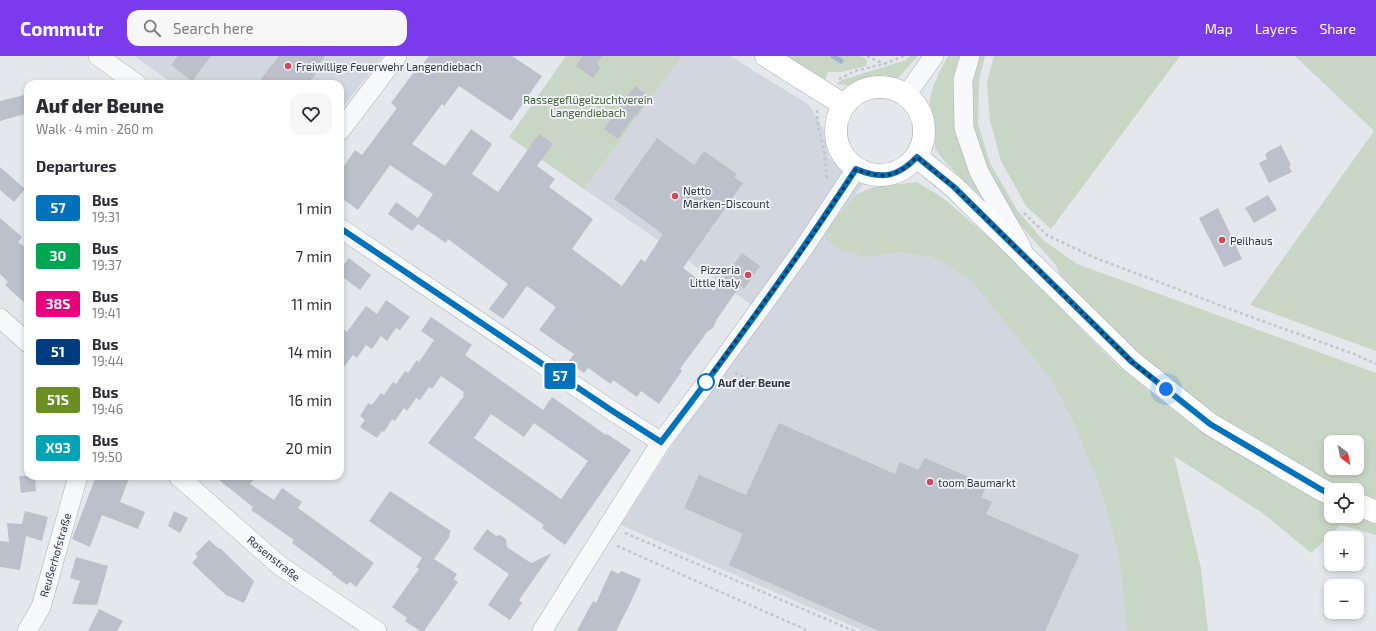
<!DOCTYPE html>
<meta charset="utf-8">
<style>
:root{--surface:#fff;--page:#f7f7f7;--text:#2b2b33;--muted:#7c7c81;--accent:#7c3aed}
body{margin:0;font-family:"Exo 2",sans-serif;background:var(--page);color:var(--text);height:100vh;display:flex;flex-direction:column;font-size:15px;white-space:nowrap}
*{box-sizing:border-box;margin:0}
p{font-size:13px;color:var(--muted)}
.icon{flex:none;width:22px;height:22px;fill:none;stroke:currentColor;stroke-width:2;stroke-linecap:round;stroke-linejoin:round}
.map{position:relative;flex:1;overflow:hidden}
.side{position:absolute;left:24px;top:24px;width:320px;height:400px;display:flex;flex-direction:column;background:var(--surface);border-radius:12px;box-shadow:0 2px 6px #0003}
.side>*{flex:none}
.badge{padding:0 8px;border-radius:3px;font-size:14px;line-height:26px}
.needle{width:26px;rotate:148deg}
.fabs{position:absolute;left:1324px;top:379px;display:grid;gap:8px}
.fabs a{display:grid;place-items:center;width:40px;height:40px;border-radius:8px;background:var(--surface);box-shadow:0 2px 6px #0003;font-size:20px}
.you{position:absolute;width:20px;height:20px;margin:-10px;border:3px solid #fff;border-radius:50%;background:#1a73e8;box-shadow:0 0 0 6px #1a73e833}
.map>.badge{position:absolute;translate:-50% -50%;box-shadow:0 0 0 2px #fff}
h2{padding:0 12px;font-size:15px;line-height:36px}
.round{display:grid;place-items:center;flex:none;width:42px;height:42px;border-radius:12px;background:var(--page)}
.overview{display:flex;align-items:center;justify-content:space-between;height:68px;padding:0 12px}
h1{font-size:19px;font-weight:800;line-height:30px}
ul{padding:0;list-style:none}
li{display:flex;align-items:center;gap:12px;height:48px;padding:0 12px}
li div{flex:1}
li b{display:block;font-size:15px}
li em{font-style:normal}
li .badge{min-width:44px;font-weight:700;text-align:center}
header{display:flex;align-items:center;gap:24px;box-sizing:border-box;height:56px;padding:0 20px;background:var(--accent);color:#fff}
header strong{font-size:19px}
nav{display:flex;gap:22px;margin-inline-start:auto;font-size:14px}
.search{width:280px;height:36px;background:var(--page);display:flex;align-items:center;gap:10px;box-sizing:border-box;padding:0 14px;border-radius:12px;color:var(--muted);font-size:15px}
.map>svg:first-child{display:block}
</style>
<header>
<strong>Commutr</strong>
<div class="search"><svg class="icon" aria-label="search" viewBox="0 0 24 24"><circle cx="10" cy="10" r="6"/><path d="M15 15l6 6"/></svg>Search here</div>
<nav><a>Map</a><a>Layers</a><a>Share</a></nav>
</header>
<div class="map">
<svg width="1376" height="575" viewBox="0 0 1376 575">
<rect width="100%" height="100%" fill="#e4e7ec"/>
<g fill="#d2d6de">
<polygon points="135,0 383,0 340,55 340,28 173,28"/>
<polygon points="682,0 730,0 809,49 823,72 829,102 863,129 828,171 865,201 900,197 931,201 969,222 1051,324 1074,368 1100,431 1119,501 1127,575 864,575 621,469 759,254 584,133"/>
</g>
<g fill="#c9d6c5" fill-rule="evenodd">
<polygon points="566,0 682,0 584,133 509,81"/>
<polygon points="786,0 860,0 867,3 866,10 841,16 828,16 825,23"/>
<polygon points="910,0 918,0 899,21 889,25 874,26 854,30 836,28 842,24 906,4"/>
<path d="M948 0H963L958 22 984 138 981 140C971 131 938 102 935 91 934 86 936 80 935 75 934 67 931 59 930 51 928 36 941 13 948 0Z"/>
<path d="M973 0H985L979 24 978 68 990 107 1017 154 1043 184 1077 208 1376 317V445L1357 437V434H1350L1328 425 1214 361 1137 300 1064 227 1055 208 1012 160 983 115 969 71ZM1331 386H1357V412H1331Z"/>
<polygon points="994,0 1180,0 1051,173 1026,150 1001,105 990,64 987,27"/>
<polygon points="1295,0 1376,0 1376,295 1250,249 1374,75"/>
<polygon points="917,126 943,142 998,189 1118,310 1196,372 1306,438 1331,448 1331,460 1357,460 1357,458 1376,465 1376,479 1341,469 1311,497 1264,458 1174,400 1201,512 1208,575 1127,575 1119,501 1100,431 1074,368 1051,324 969,222 931,201 900,197 865,201 838,193 825,183 828,171 855,139 873,131"/>
</g>
<g fill="none" stroke-linecap="round" stroke-linejoin="round">
<polyline stroke="#9fb4cc" stroke-width="5" points="833,0 841,5"/>
</g>
<g fill="#bbc0ca" fill-rule="evenodd">
<polygon points="178,0 211,0 192,25 171,9"/>
<polygon points="279,0 325,0 313,16 316,18 308,28 257,28"/>
<polygon points="429,0 512,0 542,20 511,65 459,30 444,50 442,48 412,88 445,110 471,73 492,88 472,118 498,136 539,78 553,88 537,110 555,123 549,131 593,163 572,193 622,230 641,203 645,206 663,178 614,143 657,82 694,109 704,95 737,118 734,121 743,127 683,212 714,235 742,197 760,210 744,233 741,230 739,233 738,233 717,263 713,272 707,276 680,313 682,315 659,348 641,335 637,341 613,324 611,328 588,312 584,317 568,306 574,298 539,274 556,251 527,230 503,263 489,253 508,228 448,183 446,187 418,168 412,175 388,158 396,146 418,162 433,138 390,109 358,154 340,141 340,116 355,94 362,99 397,52 391,47 414,16 416,17"/>
<polygon points="583,0 602,0 597,8 601,11 593,22 576,10"/>
<polygon points="635,30 650,41 636,60 635,59 618,83 604,73"/>
<polygon points="28,38 28,57 0,65 0,45"/>
<polygon points="1281,89 1291,109 1289,110 1292,116 1269,127 1259,107 1267,103 1265,99 1267,98 1266,97"/>
<polygon points="0,111 25,133 14,146 0,134"/>
<polygon points="1268,139 1277,154 1254,167 1245,152"/>
<polygon points="1218,152 1242,203 1224,211 1199,162"/>
<polygon points="0,162 22,181 18,186 28,194 28,250 5,229 8,226 0,218"/>
<polygon points="349,202 371,219 360,234 340,219 340,214"/>
<polygon points="386,244 410,261 400,274 396,272 387,285 381,280 372,293 366,289 357,302 353,299 340,316 340,270 347,276 366,250 377,258"/>
<path d="M431 261 472 289 465 299 543 354 552 341 606 379 607 378 631 394 565 489 542 472 544 469 428 387 464 340 463 338 464 336 441 320 432 333 429 331 420 344 416 342 407 355 404 352 395 365 392 363 384 376 382 375 377 382 360 371 365 364 360 360 368 347 372 349 381 337 384 339 393 326 396 328 405 315 408 317 417 304 419 306 434 284 421 275ZM491 358 524 381 534 367 588 405 561 443 474 382Z"/>
<polygon points="779,367 895,418 900,406 918,414 925,402 987,429 981,441 992,446 986,458 1079,499 1045,575 879,575 729,509 743,478 684,452 699,419 746,439"/>
<polygon points="19,420 35,420 36,435 21,437"/>
<polygon points="96,420 130,420 120,446 145,456 138,473 102,459 90,491 72,483"/>
<polygon points="214,420 257,420 250,428 274,444 282,432 302,446 298,452 374,507 356,531 350,526 347,529 332,518 333,517 292,487 294,484 251,454 253,451"/>
<polygon points="390,435 451,475 449,479 450,480 434,503 457,518 454,523 458,526 424,575 420,575 405,565 407,562 392,551 419,513 416,511 422,502 369,465"/>
<polygon points="25,455 48,461 42,485 26,480 20,514 0,511 0,485 9,486 7,467 22,468"/>
<polygon points="174,455 188,462 180,477 168,470"/>
<polygon points="487,473 496,480 500,479 506,483 507,491 531,507 552,497 519,544 522,547 510,564 488,549 509,518 473,493"/>
<polygon points="209,484 219,493 220,492 254,525 244,547 226,539 192,507 198,500 195,498"/>
<polygon points="76,501 108,510 97,549 72,548 80,525 70,522"/>
<polygon points="611,514 619,518 621,515 641,523 629,550 616,575 577,575 593,545 596,547"/>
<polygon points="99,553 123,565 117,575 88,575"/>
</g>
<g fill="none" stroke-linecap="round" stroke-linejoin="round">
<defs>
<g id="minor">
<polyline points="98,0 137,28"/>
<polyline points="970,0 963,24 964,72 979,116 1022,192"/>
<polyline points="906,39 934,0"/>
<polyline points="340,75 397,0"/>
<polyline points="340,172 611,354 661,386"/>
<polyline points="0,262 28,287"/>
<polyline points="178,420 279,509 377,575"/>
<polyline points="27,575 41,551 78,420"/>
<polyline points="542,575 661,386 701,334 803,193 856,113"/>
</g>
<g id="major">
<polyline points="766,0 844,49"/>
<circle cx="880" cy="75" r="44"/>
<polyline points="917,101 954,131 1132,306 1210,368 1322,434 1331,438"/>
<polyline points="1357,448 1376,456"/>
</g>
</defs>
<use href="#minor" stroke="#a9aeb7" stroke-width="20"/>
<use href="#major" stroke="#a3abb8" stroke-width="23"/>
<g stroke="#c2c5cb" stroke-width="2.5" stroke-dasharray="3 3" stroke-linecap="butt">
<polyline points="867,0 884,8"/>
<polyline points="839,23 855,15 884,8 904,0"/>
<polyline points="817,54 818,71 824,94 827,124"/>
<polyline points="1024,157 1047,179 1093,201 1243,258 1354,298 1376,308"/>
<polyline points="735,317 768,332 786,327"/>
<polyline points="625,477 854,575"/>
<polyline points="617,490 809,575"/>
</g>
<use href="#minor" stroke="#f7f8fa" stroke-width="19"/>
<use href="#major" stroke="#fff" stroke-width="22"/>
</g>
<g fill="none" stroke-linecap="round" stroke-linejoin="round">
<defs>
<path id="line" d="M340 172 611 354 661 386C729 297 795 206 856 113 882 124 898 121 917 101L954 131 1132 306 1210 368 1322 434 1331 438"/>
</defs>
<use href="#line" stroke="#fff" stroke-width="9"/>
<use href="#line" stroke="#0072bc" stroke-width="6"/>
<path stroke="#2b3445" stroke-width="4" stroke-dasharray="0 7.2" d="M706 326 803 193 856 113C882 124 898 121 917 101L954 131 1132 306 1166 333"/>
</g>
<g fill="#d1495b" stroke="#f4f6f9" stroke-width="1.5">
<circle cx="288" cy="10" r="4"/>
<circle cx="675" cy="140" r="4"/>
<circle cx="1222" cy="184" r="4"/>
<circle cx="748" cy="219" r="4"/>
<circle cx="930" cy="426" r="4"/>
</g>
<circle fill="#fff" stroke="#0072bc" stroke-width="2" cx="706" cy="326" r="8"/>
<g text-anchor="middle" dominant-baseline="central" stroke-width="3.5" stroke-linejoin="round" paint-order="stroke">
<g font-size="11" fill="#2b3445" stroke="#f4f6f9" text-anchor="start">
<text x="296" y="10">Freiwillige Feuerwehr Langendiebach</text>
<text x="683" y="134">Netto<tspan x="683" dy="13">Marken-Discount</tspan></text>
<text x="1230" y="184">Peilhaus</text>
<text x="740" y="213" text-anchor="end">Pizzeria<tspan x="740" dy="13">Little Italy</tspan></text>
<text x="938" y="426">toom Baumarkt</text>
</g>
<g font-size="11" fill="#3f6138" stroke="#f4f6f9">
<text x="588" y="43">Rassegeflügelzuchtverein<tspan x="588" dy="13">Langendiebach</tspan></text>
</g>
<g font-size="11" font-weight="bold" fill="#2b3445" stroke="#f4f6f9" text-anchor="start">
<text x="718" y="326">Auf der Beune</text>
</g>
<g font-size="11" fill="#2b3445" stroke="#f4f6f9">
<text transform="translate(55 499) rotate(-74)">Reußerhofstraße</text>
<text transform="translate(274 502) rotate(39)">Rosenstraße</text>
</g>
</g>
</svg>
<div class="fabs">
<a><svg class="needle" viewBox="-14 -14 28 28"><path d="M0-13l5 13h-10z" fill="#e53935"/><path d="M0 13l5-13h-10z" fill="#7c7c81"/></svg></a>
<a><svg class="icon" aria-label="locate" viewBox="0 0 24 24"><circle cx="12" cy="12" r="6"/><path d="M12 2v4M12 18v4M2 12h4M18 12h4"/></svg></a>
<a>+</a>
<a>−</a>
</div>
<div class="you" style="left:1166px;top:333px"></div>
<b class="badge" style="left:560px;top:320px;background:#0072bc;color:#fff">57</b>
<section class="side">
<div class="overview"><div><h1>Auf der Beune</h1><p>Walk · 4 min · 260 m</p></div><a class="round"><svg class="icon" aria-label="heart" viewBox="0 0 24 24"><path d="M12 20l-8-8c-3-5 5-10 8-4 3-6 11-1 8 4z"/></svg></a></div>
<h2>Departures</h2>
<ul>
<li><span class="badge" style="background:#0072bc;color:#fff">57</span><div><b>Bus</b><p>19:31</p></div><em>1 min</em></li>
<li><span class="badge" style="background:#00a651;color:#fff">30</span><div><b>Bus</b><p>19:37</p></div><em>7 min</em></li>
<li><span class="badge" style="background:#e6007e;color:#fff">38S</span><div><b>Bus</b><p>19:41</p></div><em>11 min</em></li>
<li><span class="badge" style="background:#003b80;color:#fff">51</span><div><b>Bus</b><p>19:44</p></div><em>14 min</em></li>
<li><span class="badge" style="background:#6b8e23;color:#fff">51S</span><div><b>Bus</b><p>19:46</p></div><em>16 min</em></li>
<li><span class="badge" style="background:#00a3b4;color:#fff">X93</span><div><b>Bus</b><p>19:50</p></div><em>20 min</em></li>
</ul>
</section>
</div>
